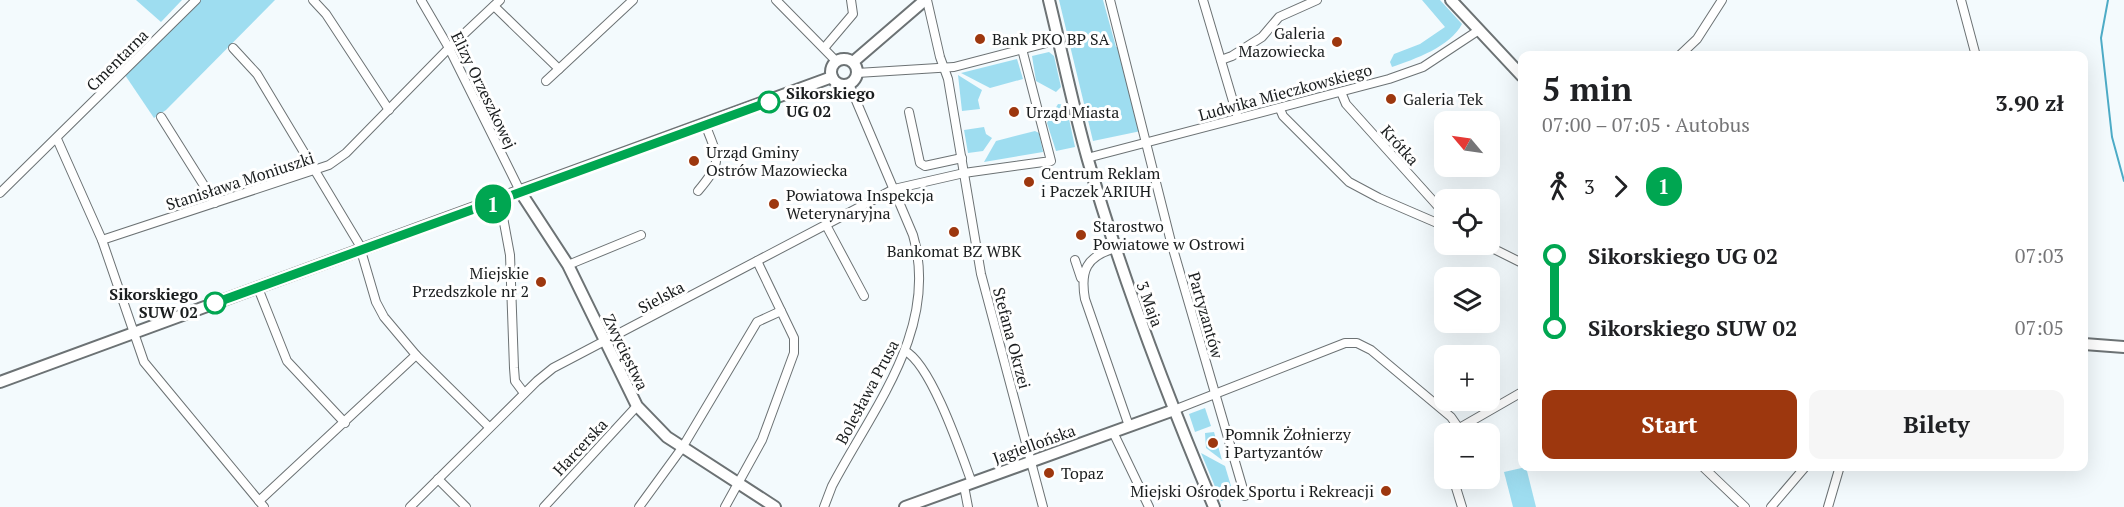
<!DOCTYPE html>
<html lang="pl">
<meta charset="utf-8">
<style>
:root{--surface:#fff;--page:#f6f6f6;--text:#202124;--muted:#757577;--accent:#9d370e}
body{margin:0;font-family:"PT Serif",serif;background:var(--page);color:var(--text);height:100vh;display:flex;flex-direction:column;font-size:22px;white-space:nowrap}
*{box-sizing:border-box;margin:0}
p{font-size:20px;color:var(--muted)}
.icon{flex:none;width:33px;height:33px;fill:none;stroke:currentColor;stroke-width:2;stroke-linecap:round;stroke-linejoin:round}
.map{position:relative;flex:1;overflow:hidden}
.panel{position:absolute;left:1518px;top:51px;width:570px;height:420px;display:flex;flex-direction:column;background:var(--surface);border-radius:12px;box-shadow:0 6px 24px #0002}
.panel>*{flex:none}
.badge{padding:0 12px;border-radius:20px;font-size:21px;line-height:39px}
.needle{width:39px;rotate:299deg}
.tools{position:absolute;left:1434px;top:111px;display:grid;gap:12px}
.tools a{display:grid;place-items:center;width:66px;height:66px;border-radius:12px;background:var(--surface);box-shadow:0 6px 24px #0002;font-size:30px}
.map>.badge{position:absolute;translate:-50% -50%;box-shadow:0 0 0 3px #fff}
.legs{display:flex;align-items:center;gap:9px;height:66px;padding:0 24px;font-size:20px}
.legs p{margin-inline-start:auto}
.summary{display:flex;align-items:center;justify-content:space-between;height:102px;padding:0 24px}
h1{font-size:33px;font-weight:800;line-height:45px}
.primary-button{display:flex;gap:12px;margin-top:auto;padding:12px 24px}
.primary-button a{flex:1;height:69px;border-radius:12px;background:var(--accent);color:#fff;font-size:24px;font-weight:800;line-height:69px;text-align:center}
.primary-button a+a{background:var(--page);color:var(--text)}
ul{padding:0 24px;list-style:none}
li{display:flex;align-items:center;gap:21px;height:72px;font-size:22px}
li i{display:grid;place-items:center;width:9px;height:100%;margin:0 8px;background:currentColor}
li i::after{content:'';width:15px;height:15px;margin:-8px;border:4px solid;border-radius:50%;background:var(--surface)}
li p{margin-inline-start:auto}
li:first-child i{background:linear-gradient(#0000 50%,currentColor 0)}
li:last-child i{background:linear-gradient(currentColor 50%,#0000 0)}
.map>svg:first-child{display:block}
</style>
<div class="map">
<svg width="2124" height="507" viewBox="0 0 2124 507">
<rect width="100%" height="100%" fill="#f3fafd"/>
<g fill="#9eddf0">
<polygon points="136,0 182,0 161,22"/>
<polygon points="201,0 275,0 166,110 154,118 125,75"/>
<polygon points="1059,0 1103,0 1116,47 1119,47 1141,131 1093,141"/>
<path d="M1422 0H1440L1462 24C1450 47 1415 59 1392 67L1390 62 1394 54 1420 44 1445 27Z"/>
<polygon points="1049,52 1054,56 1061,87 1056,92 1036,81 1032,56"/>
<polygon points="1017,59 1023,79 990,88 961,73"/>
<polygon points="958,75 982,90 978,100 980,109 962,111"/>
<polygon points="1058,104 1066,105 1075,147 1056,151 1047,123"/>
<polygon points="984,127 986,134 992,138 983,151 968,153 964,130"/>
<polygon points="1035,131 1039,133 1043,152 984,162 996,141"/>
<polygon points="1205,408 1211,426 1195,432 1189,414"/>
<polygon points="1214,432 1222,460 1206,448 1205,433"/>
<polygon points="1201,453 1225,466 1234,496 1221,501"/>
<polygon points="1526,467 1536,507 1513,507 1504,472"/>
</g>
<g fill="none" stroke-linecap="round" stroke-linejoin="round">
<polyline stroke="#4dabc6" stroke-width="2" points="2108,0 2101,38 2112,137 2124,181"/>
<defs>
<g id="street">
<polyline points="313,0 326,14 389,110"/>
<polyline points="421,0 449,48 521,193"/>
<polyline points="776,0 836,61"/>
<polyline points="927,0 940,57 948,79 981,274 1043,507"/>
<polyline points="1110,0 1171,242 1245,496"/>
<polyline points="1203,0 1238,118"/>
<polyline points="1961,0 1976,56"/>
<polyline points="494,6 559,69 633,0"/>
<polyline points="825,47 853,14 851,0"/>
<polyline points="233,48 257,74 359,244 376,302 384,317 416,355 489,427"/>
<polyline points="1679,56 1697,39 1722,0"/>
<polyline points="1221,60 1232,56 1262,37 1279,17 1317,0"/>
<polyline points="857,73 954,67 1058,40"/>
<polyline points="546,81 559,69"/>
<polyline points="1341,92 1346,104 1444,213"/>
<polyline points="1280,109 1283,116 1349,182 1379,198 1444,226"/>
<polyline points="909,112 920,163 925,166 962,158"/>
<polyline points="161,117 215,203"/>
<polyline points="57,139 102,240 144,362 264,507"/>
<polyline points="1087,158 1389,79 1423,67 1479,30"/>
<path d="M698 191C723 161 719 160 705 124"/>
<polyline points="0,193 196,0"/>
<polyline points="500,201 510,255 514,368 515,381 524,393"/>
<polyline points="826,225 864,296"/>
<polyline points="102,240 329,165 346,153 449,48 500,0"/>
<polyline points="1484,244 1522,263"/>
<path d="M1116 248C1086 256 1080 271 1085 299L1129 426"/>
<polyline points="1075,260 1081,278"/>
<polyline points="568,265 641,235"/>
<polyline points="258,288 287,361 345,423"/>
<path d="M905 351C931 364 961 453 972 483"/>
<polyline points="1174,410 1345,343 1357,343 1371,350 1451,417 1458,427"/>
<polyline points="1113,432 1149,507"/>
<polyline points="1449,434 1522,392"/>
<polyline points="1702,466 1745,507"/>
<polyline points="1453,478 1462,507"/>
<polyline points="438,479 466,507"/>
<polyline points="964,486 968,507"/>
<polyline points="259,501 416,355"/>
<polyline points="410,507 537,381 553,368 894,189 964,173 1051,161 1022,49"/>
<polyline points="544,507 637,406"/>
<polyline points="639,507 682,448 757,322 781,311"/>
<polyline points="725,507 762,440 794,353 794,338 757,261"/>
<path d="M824 507 832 486C873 408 940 328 913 235L849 84"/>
<polyline points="1771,507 1806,466"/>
<polyline points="1828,507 1840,466"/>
</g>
<g id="secondary">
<path d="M1049 0C1062 53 1073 107 1088 160 1122 278 1166 393 1214 507"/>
<polyline points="1451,0 1522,76"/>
<circle cx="844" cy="72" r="13"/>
<polyline points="853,62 925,0"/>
<polyline points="521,193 568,265 637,406 667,437 775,507"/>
<polyline points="2084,344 2124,347"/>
<polyline points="0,382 832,77"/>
<polyline points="905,507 1174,410"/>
</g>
</defs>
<use href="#street" stroke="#6c7274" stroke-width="10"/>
<use href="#secondary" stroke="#6c7274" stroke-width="14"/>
<use href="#street" stroke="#fff" stroke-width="8"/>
<use href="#secondary" stroke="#fff" stroke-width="10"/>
</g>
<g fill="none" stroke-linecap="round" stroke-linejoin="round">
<defs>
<polyline id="line-1" points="215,303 769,102"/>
</defs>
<use href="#line-1" stroke="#fff" stroke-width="14"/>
<use href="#line-1" stroke="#00a651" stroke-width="9"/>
</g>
<g fill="#9d370e" stroke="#fff" stroke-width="2">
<circle cx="980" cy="39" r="6"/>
<circle cx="1337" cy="42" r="6"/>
<circle cx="1391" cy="99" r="6"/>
<circle cx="1014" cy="112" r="6"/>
<circle cx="694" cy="161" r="6"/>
<circle cx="1029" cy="182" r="6"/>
<circle cx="774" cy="204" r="6"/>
<circle cx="954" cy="232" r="6"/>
<circle cx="1081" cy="235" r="6"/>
<circle cx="541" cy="282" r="6"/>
<circle cx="1213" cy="443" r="6"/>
<circle cx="1049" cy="473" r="6"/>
<circle cx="1386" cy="491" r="6"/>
</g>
<g fill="#fff" stroke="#00a651" stroke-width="3">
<circle cx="769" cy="102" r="10"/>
<circle cx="215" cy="303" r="10"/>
</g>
<g text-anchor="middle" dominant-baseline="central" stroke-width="6" stroke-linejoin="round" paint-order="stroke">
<g font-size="16" fill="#1a1d1e" stroke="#fff" text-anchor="start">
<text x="1325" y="33" text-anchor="end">Galeria<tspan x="1325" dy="18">Mazowiecka</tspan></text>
<text x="992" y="39">Bank PKO BP SA</text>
<text x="1403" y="99">Galeria Tek</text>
<text x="1026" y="112">Urząd Miasta</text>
<text x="706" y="152">Urząd Gminy<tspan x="706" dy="18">Ostrów Mazowiecka</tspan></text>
<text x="1041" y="173">Centrum Reklam<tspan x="1041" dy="18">i Paczek ARIUH</tspan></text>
<text x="786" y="195">Powiatowa Inspekcja<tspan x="786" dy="18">Weterynaryjna</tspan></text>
<text x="1093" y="226">Starostwo<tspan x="1093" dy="18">Powiatowe w Ostrowi</tspan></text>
<text x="954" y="251" text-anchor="middle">Bankomat BZ WBK</text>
<text x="529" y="273" text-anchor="end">Miejskie<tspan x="529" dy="18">Przedszkole nr 2</tspan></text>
<text x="1225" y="434">Pomnik Żołnierzy<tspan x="1225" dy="18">i Partyzantów</tspan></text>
<text x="1061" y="473">Topaz</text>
<text x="1374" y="491" text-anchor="end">Miejski Ośrodek Sportu i Rekreacji</text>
</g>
<g font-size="16" fill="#1a1d1e" stroke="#fff">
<text transform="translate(117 60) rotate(-45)">Cmentarna</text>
<text transform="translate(484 90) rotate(64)">Elizy Orzeszkowej</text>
<text transform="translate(1285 92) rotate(-15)">Ludwika Mieczkowskiego</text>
<text transform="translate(1400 145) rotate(48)">Krótka</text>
<text transform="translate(240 181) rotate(-18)">Stanisława Moniuszki</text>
<text transform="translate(661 297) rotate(-28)">Sielska</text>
<text transform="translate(1150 304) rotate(70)">3 Maja</text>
<text transform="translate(1206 315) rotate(74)">Partyzantów</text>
<text transform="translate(1012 338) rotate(75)">Stefana Okrzei</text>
<text transform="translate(626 352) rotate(64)">Zwycięstwa</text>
<text transform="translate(867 392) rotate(-62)">Bolesława Prusa</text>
<text transform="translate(1034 444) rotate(-20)">Jagiellońska</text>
<text transform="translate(580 447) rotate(-47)">Harcerska</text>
</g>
<g font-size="16" font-weight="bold" fill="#1a1d1e" stroke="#fff" text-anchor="start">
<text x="786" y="93">Sikorskiego<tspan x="786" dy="18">UG 02</tspan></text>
<text x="198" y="294" text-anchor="end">Sikorskiego<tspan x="198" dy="18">SUW 02</tspan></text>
</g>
</g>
</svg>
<div class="tools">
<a><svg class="needle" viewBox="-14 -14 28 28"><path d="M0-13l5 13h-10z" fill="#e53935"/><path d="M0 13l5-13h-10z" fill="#757577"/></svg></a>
<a><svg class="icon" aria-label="locate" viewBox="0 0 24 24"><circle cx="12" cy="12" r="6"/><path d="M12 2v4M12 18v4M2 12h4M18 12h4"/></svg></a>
<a><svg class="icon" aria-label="layers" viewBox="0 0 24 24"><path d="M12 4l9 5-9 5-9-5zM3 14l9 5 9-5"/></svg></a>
<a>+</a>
<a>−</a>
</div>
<b class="badge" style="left:493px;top:204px;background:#00a651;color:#fff">1</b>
<section class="panel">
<div class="summary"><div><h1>5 min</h1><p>07:00 – 07:05 · Autobus</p></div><b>3.90 zł</b></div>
<div class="legs"><svg class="icon" aria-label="walk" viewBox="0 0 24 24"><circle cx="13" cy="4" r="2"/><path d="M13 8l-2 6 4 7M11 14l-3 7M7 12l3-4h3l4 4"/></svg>3<svg class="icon" aria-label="forward" viewBox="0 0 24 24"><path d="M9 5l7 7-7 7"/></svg><b class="badge" style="background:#00a651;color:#fff">1</b></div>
<ul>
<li><i style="color:#00a651"></i><b>Sikorskiego UG 02</b><p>07:03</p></li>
<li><i style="color:#00a651"></i><b>Sikorskiego SUW 02</b><p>07:05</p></li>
</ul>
<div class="primary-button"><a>Start</a><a>Bilety</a></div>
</section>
</div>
